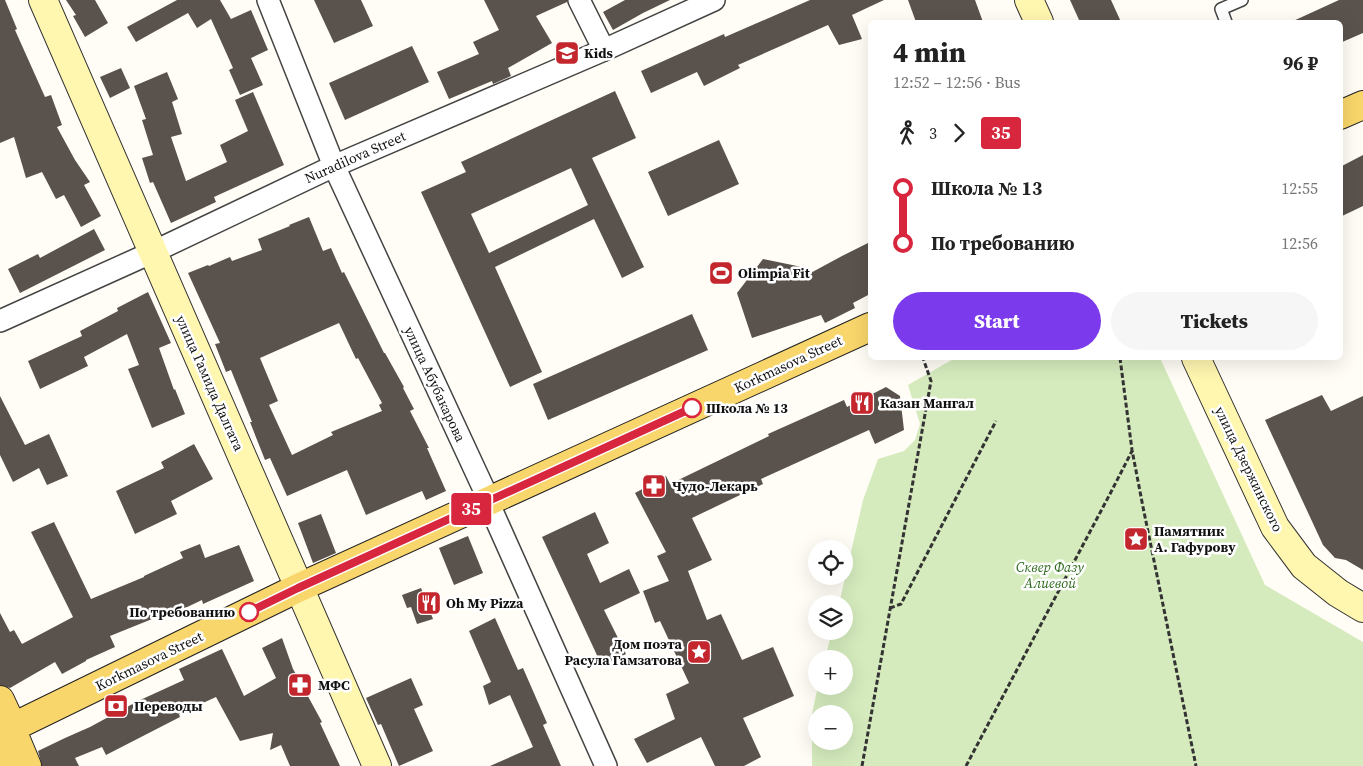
<!DOCTYPE html>
<meta charset="utf-8">
<style>
:root{--surface:#fff;--page:#f6f6f6;--text:#222;--muted:#767676;--accent:#7c3aed}
body{margin:0;font-family:"Source Serif 4",serif;background:var(--page);color:var(--text);height:100vh;display:flex;flex-direction:column;font-size:19px;white-space:nowrap}
*{box-sizing:border-box;margin:0}
p{font-size:16px;color:var(--muted)}
.icon{flex:none;width:28px;height:28px;fill:none;stroke:currentColor;stroke-width:2;stroke-linecap:round;stroke-linejoin:round}
.map{position:relative;flex:1;overflow:hidden}
.panel{position:absolute;left:868px;top:20px;width:475px;height:340px;display:flex;flex-direction:column;background:var(--surface);border-radius:8px;box-shadow:0 5px 20px #0002}
.panel>*{flex:none}
.badge{padding:0 10px;border-radius:4px;font-size:18px;line-height:32px}
.controls{position:absolute;left:808px;top:540px;display:grid;gap:10px}
.controls a{display:grid;place-items:center;width:45px;height:45px;border-radius:50%;background:var(--surface);box-shadow:0 5px 20px #0002;font-size:25px}
.map>.badge{position:absolute;translate:-50% -50%;box-shadow:0 0 0 2px #fff}
.legs{display:flex;align-items:center;gap:8px;height:55px;padding:0 25px;font-size:16px}
.legs p{margin-inline-start:auto}
.head{display:flex;align-items:center;justify-content:space-between;height:85px;padding:0 25px}
h1{font-size:28px;font-weight:800;line-height:38px}
.cta{display:flex;gap:10px;margin-top:auto;padding:10px 25px}
.cta a{flex:1;height:58px;border-radius:30px;background:var(--accent);color:#fff;font-size:20px;font-weight:800;line-height:58px;text-align:center}
.cta a+a{background:var(--page);color:var(--text)}
ul{padding:0 25px;list-style:none}
li{display:flex;align-items:center;gap:18px;height:55px;font-size:19px}
li i{display:grid;place-items:center;width:8px;height:100%;margin:0 6px;background:currentColor}
li i::after{content:'';width:12px;height:12px;margin:-6px;border:4px solid;border-radius:50%;background:var(--surface)}
li p{margin-inline-start:auto}
li:first-child i{background:linear-gradient(#0000 50%,currentColor 0)}
li:last-child i{background:linear-gradient(currentColor 50%,#0000 0)}
.map>svg:first-child{display:block}
</style>
<div class="map">
<svg width="1363" height="766" viewBox="0 0 1363 766">
<rect width="100%" height="100%" fill="#fffdf5"/>
<path fill="#d5ebbd" fill-rule="evenodd" d="M955 358H1160L1265 585 1363 642V766H812V714L818 686H844V659H825L832 631H844V604H839L863 500 878 459 904 451 915 440 920 424 908 385ZM816 714H844V741H816Z"/>
<g fill="#5a524d" fill-rule="evenodd">
<polygon points="0,0 5,0 17,29 15,30 45,97 51,95 62,125 57,127 75,160 90,182 84,185 101,216 81,227 64,195 56,199 42,172 26,178 14,137 0,143"/>
<polygon points="66,0 95,0 108,23 85,37 73,16 76,15"/>
<polygon points="177,0 220,0 231,19 251,10 268,50 251,58 263,85 240,95 229,70 233,68 211,19 197,28 188,13 136,42 127,27"/>
<polygon points="314,0 361,0 373,26 334,43"/>
<polygon points="484,0 567,0 567,2 536,16 552,43 508,68 511,76 493,84 492,81 449,99 437,72 479,54 473,42 499,30"/>
<polygon points="625,0 670,0 643,13 613,30 603,12"/>
<polygon points="810,0 884,0 852,15 862,39 839,45 828,25 738,65 740,68 704,86 697,72 651,93 641,71 724,34 725,37"/>
<polygon points="908,0 975,0 983,22 916,22"/>
<polygon points="1070,0 1111,0 1121,22 1080,22"/>
<polygon points="1339,0 1363,0 1363,33 1340,43 1340,22 1291,22"/>
<polygon points="412,46 429,82 345,120 329,83"/>
<polygon points="121,68 130,88 110,98 100,77"/>
<polygon points="167,72 178,99 172,102 182,134 171,137 186,181 227,162 220,145 248,131 235,100 253,92 284,165 214,197 216,202 171,223 153,182 150,183 142,158 153,155 142,120 146,119 134,86"/>
<path d="M615 91 636 138 592 158 644 267 622 278 594 219 495 267 542 372 510 387 421 192 466 172 461 162ZM571 168 588 205 489 253 471 214Z"/>
<polygon points="719,140 739,184 668,216 648,172"/>
<polygon points="1363,155 1363,206 1340,217 1340,167"/>
<path d="M309 217 323 251 331 248 342 273 344 272 384 353H385L404 387 403 388 414 409 410 411 429 448H427L446 491 426 500 422 491 366 515 347 470 287 496 270 458 265 460 250 422H252L231 370 226 372 215 344 220 343 188 273 208 265 209 266 230 257 232 261 262 250 258 239 290 226 289 225ZM339 323 356 359 358 358 382 403 379 405 382 411 331 432 333 435 292 455 269 405 278 401 260 358Z"/>
<polygon points="94,229 105,250 20,293 8,269 38,254 40,258"/>
<polygon points="870,242 870,294 853,303 855,308 825,323 821,315 752,338 737,293 763,259 802,267 805,276 842,256"/>
<polygon points="148,292 171,343 159,348 174,390 175,389 185,414 152,428 128,369 139,365 127,334 84,357 88,366 40,389 28,361 82,336 80,331 118,311 117,308"/>
<polygon points="692,314 708,350 548,420 533,384"/>
<polygon points="886,387 900,396 904,430 875,444 869,430 761,479 763,484 692,518 712,560 688,571 707,620 721,614 742,660 773,647 794,696 743,718 761,757 744,766 715,766 701,737 647,763 634,739 675,719 666,694 689,683 660,621 655,623 643,591 669,581 657,556 666,552 635,493 666,476 670,484 769,436 768,434 844,400 847,407"/>
<polygon points="1322,395 1331,411 1363,396 1363,570 1346,560 1335,558 1323,545 1265,420"/>
<polygon points="0,396 25,445 49,434 68,476 47,485 39,468 13,482 0,455"/>
<polygon points="194,444 213,479 171,501 177,514 135,534 116,491 164,468 161,462"/>
<polygon points="595,512 609,543 587,554 600,583 629,569 640,593 604,610 626,654 602,666 542,537"/>
<polygon points="321,514 336,553 313,563 298,523"/>
<polygon points="54,522 91,599 144,577 144,576 183,558 180,552 200,544 205,558 239,545 254,581 203,604 202,600 164,618 162,615 110,636 115,647 86,660 86,661 62,674 55,662 10,688 0,685 0,613 10,632 14,630 22,644 73,617 31,532"/>
<polygon points="468,536 483,573 454,585 439,548"/>
<polygon points="421,588 433,619 417,624 411,607 407,608 402,595"/>
<polygon points="495,618 518,670 523,668 547,723 543,725 561,766 490,766 533,747 510,695 489,705 483,686 491,682 469,631"/>
<polygon points="282,638 293,669 322,722 320,723 340,766 290,766 281,745 270,750 273,733 240,741 216,697 179,714 180,717 106,755 102,747 75,758 79,766 42,766 38,751 65,738 90,727 138,701 184,680 179,669 222,649 244,696 276,678 262,648"/>
<polygon points="411,678 423,705 414,709 433,751 399,766 381,724 378,725 366,698"/>
</g>
<g fill="none" stroke-linecap="round" stroke-linejoin="round">
<defs>
<polyline id="lane" points="1226,22 1221,9 1242,0"/>
<g id="street">
<polyline points="268,0 334,166 488,498 488,502 606,766"/>
<polyline points="579,0 604,50"/>
<polyline points="0,321 153,252 334,166 604,50 714,0"/>
</g>
<g id="secondary">
<polyline points="43,0 377,766"/>
<polyline points="1029,0 1039,22"/>
<polyline points="1196,358 1275,527 1304,566 1338,593 1363,608"/>
</g>
<g id="primary">
<polyline points="1340,115 1363,105"/>
<polyline points="0,700 7,715 11,728 27,766"/>
<polyline points="0,732 11,728 298,588 870,327"/>
<polyline points="0,757 4,766"/>
</g>
</defs>
<use href="#lane" stroke="#444" stroke-width="14"/>
<use href="#street" stroke="#444" stroke-width="24"/>
<use href="#secondary" stroke="#333" stroke-width="30"/>
<use href="#primary" stroke="#222" stroke-width="30"/>
<g stroke="#333" stroke-width="3" stroke-dasharray="5 2.5" stroke-linecap="butt">
<polyline points="1120,358 1132,450 1143,507 1196,766"/>
<polyline points="890,608 901,604 996,421"/>
<polyline points="862,766 931,381 923,358"/>
<polyline points="966,766 1111,492 1132,451"/>
</g>
<use href="#lane" stroke="#fff" stroke-width="11"/>
<use href="#street" stroke="#fff" stroke-width="21"/>
<use href="#secondary" stroke="#fff6b0" stroke-width="28"/>
<use href="#primary" stroke="#f9d66b" stroke-width="28"/>
</g>
<g fill="none" stroke-linecap="round" stroke-linejoin="round">
<defs>
<polyline id="line-1" points="249,612 298,588 692,408"/>
</defs>
<use href="#line-1" stroke="#fff" stroke-width="11"/>
<use href="#line-1" stroke="#d7263d" stroke-width="8"/>
</g>
<defs>
<symbol id="school-square" viewBox="-11 -11 22 22"><rect x="-9" y="-9" width="18" height="18" rx="4" fill="#c4262e" stroke="#fff"/><path d="M0-5L7-2L0 1L-7-2ZM-4 1L0 2.5L4 1V4Q0 6-4 4Z" fill="#fff"/></symbol>
<symbol id="stadium-square" viewBox="-11 -11 22 22"><rect x="-9" y="-9" width="18" height="18" rx="4" fill="#c4262e" stroke="#fff"/><path d="M0-5a6.5 5 0 1 0 0 10a6.5 5 0 1 0 0-10ZM-3.5-1.8h7v3.6h-7Z" fill="#fff"/></symbol>
<symbol id="restaurant-square" viewBox="-11 -11 22 22"><rect x="-9" y="-9" width="18" height="18" rx="4" fill="#c4262e" stroke="#fff"/><path d="M-5-6h1v4h1v-4h1v4h1v-4h1v5L-1.5 .5V6h-2V.5L-5-1ZM5-6V6H3V1.5H1.5Q1.5-4 5-6Z" fill="#fff"/></symbol>
<symbol id="pharmacy-square" viewBox="-11 -11 22 22"><rect x="-9" y="-9" width="18" height="18" rx="4" fill="#c4262e" stroke="#fff"/><path d="M-2-6h4v4h4v4h-4v4h-4v-4h-4v-4h4Z" fill="#fff"/></symbol>
<symbol id="sight-square" viewBox="-11 -11 22 22"><rect x="-9" y="-9" width="18" height="18" rx="4" fill="#c4262e" stroke="#fff"/><path d="M0-6L1.8-2.2L6-1.7L2.9 1.2L3.7 5.4L0 3.3L-3.7 5.4L-2.9 1.2L-6-1.7L-1.8-2.2Z" fill="#fff"/></symbol>
<symbol id="bank-square" viewBox="-11 -11 22 22"><rect x="-9" y="-9" width="18" height="18" rx="4" fill="#c4262e" stroke="#fff"/><path d="M-6-4H6V4H-6ZM0-2.3a2.3 2.3 0 1 0 0 4.6a2.3 2.3 0 1 0 0-4.6Z" fill="#fff"/></symbol>
</defs>
<g fill-rule="evenodd">
<use href="#school-square" x="553" y="39" width="28" height="28"/>
<use href="#stadium-square" x="707" y="259" width="28" height="28"/>
<use href="#restaurant-square" x="848" y="389" width="28" height="28"/>
<use href="#pharmacy-square" x="640" y="472" width="28" height="28"/>
<use href="#sight-square" x="1122" y="525" width="28" height="28"/>
<use href="#restaurant-square" x="415" y="589" width="28" height="28"/>
<use href="#sight-square" x="685" y="638" width="28" height="28"/>
<use href="#pharmacy-square" x="286" y="671" width="28" height="28"/>
<use href="#bank-square" x="102" y="692" width="28" height="28"/>
</g>
<g fill="#fff" stroke="#d7263d" stroke-width="2.5">
<circle cx="692" cy="408" r="9"/>
<circle cx="249" cy="612" r="9"/>
</g>
<g text-anchor="middle" dominant-baseline="central" stroke-width="5" stroke-linejoin="round" paint-order="stroke">
<g font-size="14" font-weight="bold" fill="#111" stroke="#fff" text-anchor="start">
<text x="584" y="53">Kids</text>
<text x="738" y="273">Olimpia Fit</text>
<text x="880" y="403">Казан Мангал</text>
<text x="672" y="486">Чудо-Лекарь</text>
<text x="1154" y="531">Памятник<tspan x="1154" dy="16">А. Гафурову</tspan></text>
<text x="446" y="603">Oh My Pizza</text>
<text x="682" y="644" text-anchor="end">Дом поэта<tspan x="682" dy="16">Расула Гамзатова</tspan></text>
<text x="318" y="685">МФС</text>
<text x="134" y="706">Переводы</text>
</g>
<g font-size="14" fill="#111" stroke="#fff">
<text transform="translate(355 157) rotate(-24)">Nuradilova Street</text>
<text transform="translate(788 364) rotate(-25)">Korkmasova Street</text>
<text transform="translate(210 383) rotate(66)">улица Гамида Далгата</text>
<text transform="translate(435 384) rotate(65)">улица Абубакарова</text>
<text transform="translate(1249 469) rotate(64)">улица Дзержинского</text>
<text transform="translate(149 661) rotate(-26)">Korkmasova Street</text>
</g>
<g font-size="14" font-weight="bold" fill="#111" stroke="#fff" text-anchor="start">
<text x="706" y="408">Школа № 13</text>
<text x="235" y="612" text-anchor="end">По требованию</text>
</g>
<g font-size="14" font-style="italic" fill="#2f6b1f" stroke="#fff">
<text x="1050" y="567">Сквер Фазу<tspan x="1050" dy="16">Алиевой</tspan></text>
</g>
</g>
</svg>
<div class="controls">
<a><svg class="icon" aria-label="locate" viewBox="0 0 24 24"><circle cx="12" cy="12" r="6"/><path d="M12 2v4M12 18v4M2 12h4M18 12h4"/></svg></a>
<a><svg class="icon" aria-label="layers" viewBox="0 0 24 24"><path d="M12 4l9 5-9 5-9-5zM3 14l9 5 9-5"/></svg></a>
<a>+</a>
<a>−</a>
</div>
<b class="badge" style="left:471px;top:509px;background:#d7263d;color:#fff">35</b>
<section class="panel">
<div class="head"><div><h1>4 min</h1><p>12:52 – 12:56 · Bus</p></div><b>96 ₽</b></div>
<div class="legs"><svg class="icon" aria-label="walk" viewBox="0 0 24 24"><circle cx="13" cy="4" r="2"/><path d="M13 8l-2 6 4 7M11 14l-3 7M7 12l3-4h3l4 4"/></svg>3<svg class="icon" aria-label="forward" viewBox="0 0 24 24"><path d="M9 5l7 7-7 7"/></svg><b class="badge" style="background:#d7263d;color:#fff">35</b></div>
<ul>
<li><i style="color:#d7263d"></i><b>Школа № 13</b><p>12:55</p></li>
<li><i style="color:#d7263d"></i><b>По требованию</b><p>12:56</p></li>
</ul>
<div class="cta"><a>Start</a><a>Tickets</a></div>
</section>
</div>
